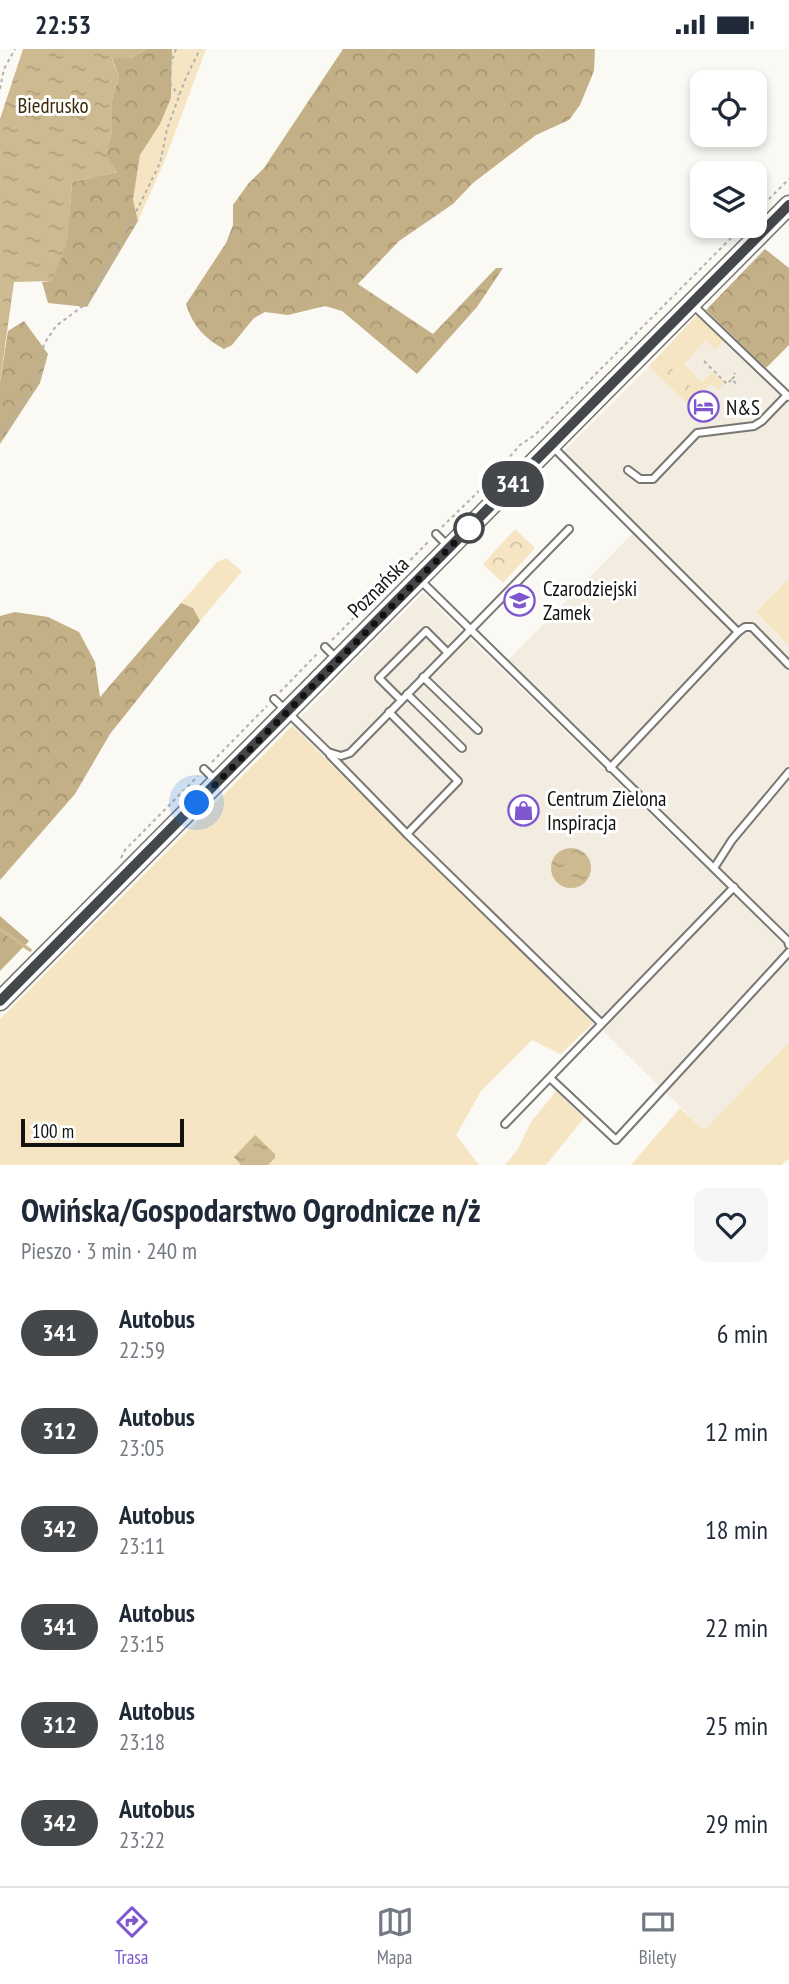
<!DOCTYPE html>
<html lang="pl">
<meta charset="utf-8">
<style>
:root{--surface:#fff;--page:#f6f6f7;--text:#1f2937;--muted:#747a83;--line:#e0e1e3;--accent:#7f57d0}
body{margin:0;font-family:"PT Sans Narrow",sans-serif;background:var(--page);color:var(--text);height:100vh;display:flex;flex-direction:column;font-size:26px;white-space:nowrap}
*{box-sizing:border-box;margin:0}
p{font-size:23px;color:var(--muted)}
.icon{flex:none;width:38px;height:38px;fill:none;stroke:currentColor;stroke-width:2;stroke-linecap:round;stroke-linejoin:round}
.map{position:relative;height:1116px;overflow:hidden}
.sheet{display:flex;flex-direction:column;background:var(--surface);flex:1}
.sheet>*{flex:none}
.badge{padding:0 14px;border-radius:23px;font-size:24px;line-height:46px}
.controls{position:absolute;left:690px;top:21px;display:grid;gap:14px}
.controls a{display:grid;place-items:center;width:77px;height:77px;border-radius:14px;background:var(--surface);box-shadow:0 4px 10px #0003;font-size:35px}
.scale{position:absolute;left:21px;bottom:18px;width:163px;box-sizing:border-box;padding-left:7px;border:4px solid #131211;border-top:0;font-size:19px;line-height:24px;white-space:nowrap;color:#131211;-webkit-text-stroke:5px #fff;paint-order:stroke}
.you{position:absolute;width:35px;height:35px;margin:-18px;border:5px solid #fff;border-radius:50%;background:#1a73e8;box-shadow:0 0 0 10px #1a73e833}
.map>.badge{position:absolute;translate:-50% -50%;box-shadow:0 0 0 4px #fff}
.round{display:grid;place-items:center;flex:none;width:74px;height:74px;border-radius:14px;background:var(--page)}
.summary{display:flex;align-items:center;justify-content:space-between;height:119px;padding:0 21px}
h1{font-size:33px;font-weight:600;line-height:52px}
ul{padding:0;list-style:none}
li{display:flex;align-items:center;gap:21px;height:98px;padding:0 21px}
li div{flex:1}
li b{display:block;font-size:26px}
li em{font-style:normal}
li .badge{min-width:77px;font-weight:700;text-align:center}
.status{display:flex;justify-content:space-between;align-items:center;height:49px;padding:0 35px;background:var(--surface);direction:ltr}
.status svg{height:19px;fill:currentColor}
.menu{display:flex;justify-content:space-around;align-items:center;height:98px;border-top:2px solid var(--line);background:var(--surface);font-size:19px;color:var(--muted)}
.menu a{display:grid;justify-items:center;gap:4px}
.menu .current{color:var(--accent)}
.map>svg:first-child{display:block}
</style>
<div class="status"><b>22:53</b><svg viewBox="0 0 49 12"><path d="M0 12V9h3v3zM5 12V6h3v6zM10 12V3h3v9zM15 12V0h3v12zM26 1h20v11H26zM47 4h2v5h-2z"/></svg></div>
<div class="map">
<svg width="789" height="1116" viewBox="0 0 789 1116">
<defs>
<pattern id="forest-crowns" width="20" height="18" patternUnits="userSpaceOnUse" patternTransform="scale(1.75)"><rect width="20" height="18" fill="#c3b087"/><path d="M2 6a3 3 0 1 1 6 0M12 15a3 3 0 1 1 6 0" fill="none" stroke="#a79674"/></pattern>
<pattern id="park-crowns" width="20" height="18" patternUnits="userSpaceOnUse" patternTransform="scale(1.75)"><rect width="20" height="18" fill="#f5e5c3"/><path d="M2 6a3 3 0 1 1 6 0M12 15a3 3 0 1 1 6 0" fill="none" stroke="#d1c3a6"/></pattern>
<pattern id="water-ripples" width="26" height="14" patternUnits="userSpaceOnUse" patternTransform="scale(1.75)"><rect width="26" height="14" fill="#cdba91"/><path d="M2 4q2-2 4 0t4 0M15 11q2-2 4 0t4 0" fill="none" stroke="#af9f7c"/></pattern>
</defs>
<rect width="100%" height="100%" fill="#fbf9f4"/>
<polygon fill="#f3ede1" points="706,261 789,341 789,529 756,563 789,597 789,993 704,1081 292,677 423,544 685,799 693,792 507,612 633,484 557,409"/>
<g fill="#f5e5c3">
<polygon points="172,0 206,0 165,111 138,172 133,151 140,106 159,75 171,49"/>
<polygon points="700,263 726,289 715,300 706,291 684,315 702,333 712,323 725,333 718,341 711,335 690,357 649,317"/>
<polygon points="226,509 242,522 200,572 193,559 181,554 217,513"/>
<polygon points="789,529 789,597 756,563"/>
<polygon points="292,677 593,974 561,1005 532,991 481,1042 456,1086 479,1116 0,1116 0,970"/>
<polygon points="789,993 789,1110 781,1116 631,1116 680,1059 704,1081"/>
<polygon points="556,1042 584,1069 546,1116 505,1116 518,1100 531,1073"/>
</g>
<g fill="url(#forest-crowns)">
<path d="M146 0H172L171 49 160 75 140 106 133 151 138 172 87 258 48 254 42 233 51 232C68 194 69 174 72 133L117 123 106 107 112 82V50L119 28 112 9H131Z"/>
<path d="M343 0H595L594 22 580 56 569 71 536 86 473 134 453 155 399 192 358 235 433 285 496 219H503L477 258 417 325 342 262 325 257 288 266 265 263 254 269 232 296 224 300C205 290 192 276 186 255L226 194 233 176V156L248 135 264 119Z"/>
<polygon points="765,200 789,219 789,296 766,319 706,261"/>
<polygon points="24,272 48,305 40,334 0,395 0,333 8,282"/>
<polygon points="181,554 193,559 200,572 110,685 75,745 0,831 0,567 15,563 48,568 79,583 95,613 100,648"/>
<polygon points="0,867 29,892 0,922"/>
</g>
<g fill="url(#park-crowns)">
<polygon points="659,307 700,347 690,357 649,317"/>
<polygon points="515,480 535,499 503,534 483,515"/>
</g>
<g fill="url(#water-ripples)">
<polygon points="23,0 146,0 131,9 112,10 119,28 112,50 112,82 107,107 117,123 72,133 68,186 64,204 51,232 14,233 0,333 0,70"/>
<circle cx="571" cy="819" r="20"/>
<polygon points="255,1086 275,1105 275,1109 268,1116 241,1116 234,1108"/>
</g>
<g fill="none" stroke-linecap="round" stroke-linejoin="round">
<polyline stroke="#cdba91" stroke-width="3.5" points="0,880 30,901"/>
<defs>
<g id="service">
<polyline points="693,256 789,348"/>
<polyline points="553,398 738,583 610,719"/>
<polyline points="628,421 640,430 653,430 697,384 754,377 762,372 787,346"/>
<polyline points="436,485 448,497"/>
<polyline points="420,531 788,892 789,896"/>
<polyline points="738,583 745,578 752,578 789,616"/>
<polyline points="325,598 337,610"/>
<polyline points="423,628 478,681"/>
<polyline points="407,645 462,699"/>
<polyline points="274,650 328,703 341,707 350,704 569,480"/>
<polyline points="401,651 379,629 426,582 447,603"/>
<polyline points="330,706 407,785 458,732 389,663"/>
<polyline points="204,720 216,732"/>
<polyline points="407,785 601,974"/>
<polyline points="714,819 732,791 789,723"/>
<polyline points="550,1029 616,1091 789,903"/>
<polyline points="505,1075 734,838"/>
</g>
<polyline id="secondary" points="0,952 789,156"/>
</defs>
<use href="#service" stroke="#797772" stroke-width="10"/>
<use href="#secondary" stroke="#797772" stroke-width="21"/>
<g stroke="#b3b1ad" stroke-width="2" stroke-dasharray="3.5 3.5" stroke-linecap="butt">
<path d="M176 0C169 21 162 28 179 46"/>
<polyline points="0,40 4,20 15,0"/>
<polyline points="754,165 789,130"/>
<polyline points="704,312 727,335 732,330 738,337"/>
<polyline points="732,330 736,326 734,324"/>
<polyline points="0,385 30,343 39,324 44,295 56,277 87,254 138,159 160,114 167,80 185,31 200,0"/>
<polyline points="442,478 483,438 520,396 535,386 743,177"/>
<polyline points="332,591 429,492"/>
<polyline points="280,643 318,604"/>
<polyline points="212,713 267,657"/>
<polyline points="121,809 125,801 198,727"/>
</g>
<use href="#service" stroke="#fff" stroke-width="6"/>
<use href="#secondary" stroke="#fff" stroke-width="18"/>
</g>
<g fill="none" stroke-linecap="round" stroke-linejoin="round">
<defs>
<polyline id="line" points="0,952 789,156"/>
</defs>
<use href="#line" stroke="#fff" stroke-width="16"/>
<use href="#line" stroke="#45484a" stroke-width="10"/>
<polyline stroke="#131211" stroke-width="7" stroke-dasharray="0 12.6" points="197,754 469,479"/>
</g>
<defs>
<symbol id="hotel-ring" viewBox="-11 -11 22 22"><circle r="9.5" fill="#fff" stroke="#7f57d0" stroke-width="1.5"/><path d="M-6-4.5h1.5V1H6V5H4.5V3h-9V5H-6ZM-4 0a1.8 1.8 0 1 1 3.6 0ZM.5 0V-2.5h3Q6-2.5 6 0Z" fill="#7f57d0"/></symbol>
<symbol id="school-ring" viewBox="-11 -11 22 22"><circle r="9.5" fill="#fff" stroke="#7f57d0" stroke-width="1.5"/><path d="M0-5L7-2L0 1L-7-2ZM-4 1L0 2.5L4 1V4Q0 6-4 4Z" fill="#7f57d0"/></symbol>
<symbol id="shop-ring" viewBox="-11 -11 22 22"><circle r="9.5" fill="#fff" stroke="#7f57d0" stroke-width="1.5"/><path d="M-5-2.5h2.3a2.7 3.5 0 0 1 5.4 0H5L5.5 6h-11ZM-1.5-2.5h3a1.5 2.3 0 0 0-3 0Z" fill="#7f57d0"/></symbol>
</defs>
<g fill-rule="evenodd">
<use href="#hotel-ring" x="686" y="340" width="35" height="35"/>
<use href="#school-ring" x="502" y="534" width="35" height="35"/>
<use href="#shop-ring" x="506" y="744" width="35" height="35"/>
</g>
<circle fill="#fff" stroke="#45484a" stroke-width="3.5" cx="469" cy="479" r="14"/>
<g text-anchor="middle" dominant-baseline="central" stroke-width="6" stroke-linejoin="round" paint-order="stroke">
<g font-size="21" fill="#3a2c09" stroke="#fff">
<text x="53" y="56">Biedrusko</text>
</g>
<g font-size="21" fill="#131211" stroke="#fff" text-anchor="start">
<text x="726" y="358">N&amp;S</text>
<text x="543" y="539">Czarodziejski<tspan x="543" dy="24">Zamek</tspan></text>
<text x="547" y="749">Centrum Zielona<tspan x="547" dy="24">Inspiracja</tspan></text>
</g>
<g font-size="21" fill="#131211" stroke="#fff">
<text transform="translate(378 538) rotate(-45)">Poznańska</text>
</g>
</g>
</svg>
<div class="controls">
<a><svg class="icon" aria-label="locate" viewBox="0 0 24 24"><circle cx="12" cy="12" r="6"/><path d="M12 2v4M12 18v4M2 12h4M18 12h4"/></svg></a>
<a><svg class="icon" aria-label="layers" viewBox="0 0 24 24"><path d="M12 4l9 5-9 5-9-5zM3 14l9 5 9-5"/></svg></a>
</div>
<div class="scale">100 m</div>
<div class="you" style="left:197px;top:754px"></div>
<b class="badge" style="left:513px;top:435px;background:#45484a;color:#fff">341</b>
</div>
<section class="sheet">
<div class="summary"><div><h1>Owińska/Gospodarstwo Ogrodnicze n/ż</h1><p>Pieszo · 3 min · 240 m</p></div><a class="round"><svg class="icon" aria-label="heart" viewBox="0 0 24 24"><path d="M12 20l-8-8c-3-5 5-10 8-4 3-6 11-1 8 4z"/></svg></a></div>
<ul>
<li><span class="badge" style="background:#45484a;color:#fff">341</span><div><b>Autobus</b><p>22:59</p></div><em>6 min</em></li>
<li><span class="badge" style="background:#45484a;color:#fff">312</span><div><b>Autobus</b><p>23:05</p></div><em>12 min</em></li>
<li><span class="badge" style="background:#45484a;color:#fff">342</span><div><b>Autobus</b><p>23:11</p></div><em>18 min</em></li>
<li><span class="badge" style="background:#45484a;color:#fff">341</span><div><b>Autobus</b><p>23:15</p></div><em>22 min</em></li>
<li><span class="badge" style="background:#45484a;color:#fff">312</span><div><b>Autobus</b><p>23:18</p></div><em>25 min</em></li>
<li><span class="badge" style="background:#45484a;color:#fff">342</span><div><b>Autobus</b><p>23:22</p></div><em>29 min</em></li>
</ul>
</section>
<nav class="menu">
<a class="current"><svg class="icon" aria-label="directions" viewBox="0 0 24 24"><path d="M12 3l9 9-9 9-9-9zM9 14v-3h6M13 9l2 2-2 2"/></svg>Trasa</a>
<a><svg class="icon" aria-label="map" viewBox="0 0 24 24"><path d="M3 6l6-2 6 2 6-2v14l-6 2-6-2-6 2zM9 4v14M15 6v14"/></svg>Mapa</a>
<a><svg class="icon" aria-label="tickets" viewBox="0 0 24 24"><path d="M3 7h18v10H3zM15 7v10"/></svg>Bilety</a>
</nav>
